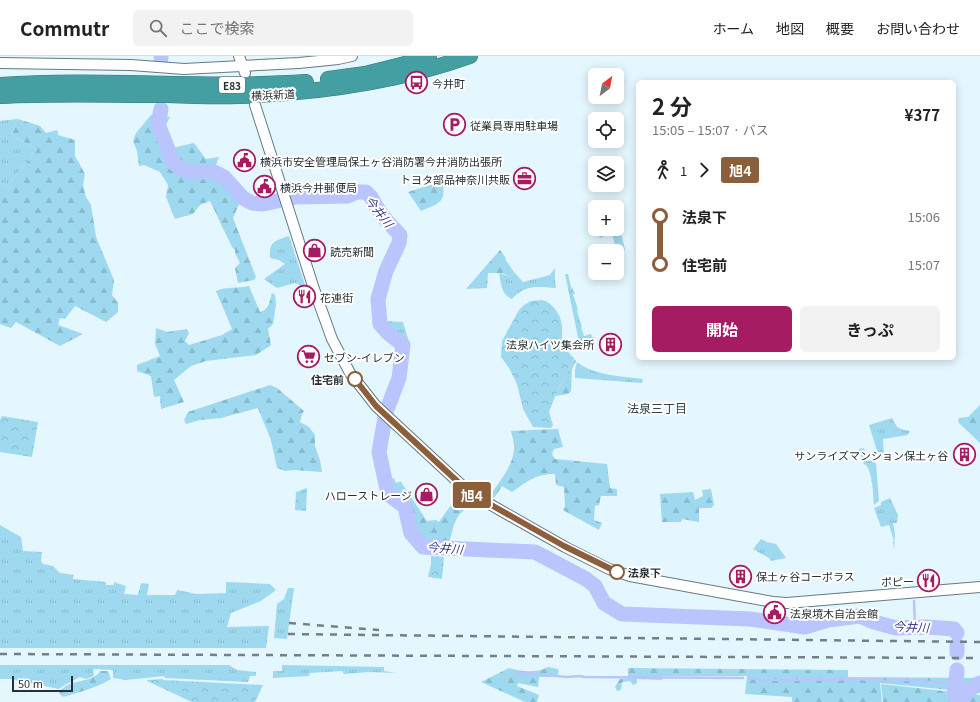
<!DOCTYPE html>
<html lang="ja">
<meta charset="utf-8">
<style>
:root{--surface:#fff;--page:#f2f2f2;--text:#222;--muted:#767676;--line:#e0e0e0;--accent:#a61c63}
body{margin:0;font-family:Georgia,"Noto Sans JP",serif;background:var(--page);color:var(--text);height:100vh;display:flex;flex-direction:column;font-size:15px;white-space:nowrap}
*{box-sizing:border-box;margin:0}
p{font-size:13px;color:var(--muted)}
.icon{flex:none;width:22px;height:22px;fill:none;stroke:currentColor;stroke-width:2;stroke-linecap:round;stroke-linejoin:round}
.map{position:relative;flex:1;overflow:hidden}
.details{position:absolute;left:636px;top:24px;width:320px;height:280px;display:flex;flex-direction:column;background:var(--surface);border-radius:6px;box-shadow:0 2px 10px #0003}
.details>*{flex:none}
.badge{padding:0 8px;border-radius:3px;font-size:14px;line-height:26px}
.needle{width:26px;rotate:32deg}
.buttons{position:absolute;left:588px;top:12px;display:grid;gap:8px}
.buttons a{display:grid;place-items:center;width:36px;height:36px;border-radius:6px;background:var(--surface);box-shadow:0 2px 10px #0003;font-size:20px}
.scale{position:absolute;left:12px;bottom:10px;width:61px;box-sizing:border-box;padding-left:4px;border:2px solid #273034;border-top:0;font-size:11px;line-height:14px;white-space:nowrap;color:#273034;-webkit-text-stroke:3px #fff;paint-order:stroke}
.map>.badge{position:absolute;translate:-50% -50%;box-shadow:0 0 0 2px #fff}
.legs{display:flex;align-items:center;gap:6px;height:44px;padding:0 16px;font-size:13px}
.legs p{margin-inline-start:auto}
.head{display:flex;align-items:center;justify-content:space-between;height:68px;padding:0 16px}
h1{font-size:22px;font-weight:700;line-height:30px}
.primary-button{display:flex;gap:8px;margin-top:auto;padding:8px 16px}
.primary-button a{flex:1;height:46px;border-radius:6px;background:var(--accent);color:#fff;font-size:16px;font-weight:700;line-height:46px;text-align:center}
.primary-button a+a{background:var(--page);color:var(--text)}
ul{padding:0 16px;list-style:none}
li{display:flex;align-items:center;gap:14px;height:48px;font-size:15px}
li i{display:grid;place-items:center;width:6px;height:100%;margin:0 5px;background:currentColor}
li i::after{content:'';width:10px;height:10px;margin:-5px;border:3px solid;border-radius:50%;background:var(--surface)}
li p{margin-inline-start:auto}
li:first-child i{background:linear-gradient(#0000 50%,currentColor 0)}
li:last-child i{background:linear-gradient(currentColor 50%,#0000 0)}
header{display:flex;align-items:center;gap:24px;box-sizing:border-box;height:56px;padding:0 20px;background:var(--surface);border-bottom:1px solid var(--line)}
header strong{font-size:19px}
nav{display:flex;gap:22px;margin-inline-start:auto;font-size:14px}
.search{width:280px;height:36px;background:var(--page);display:flex;align-items:center;gap:10px;box-sizing:border-box;padding:0 14px;border-radius:6px;color:var(--muted);font-size:15px}
.map>svg:first-child{display:block}
</style>
<header>
<strong>Commutr</strong>
<div class="search"><svg class="icon" aria-label="search" viewBox="0 0 24 24"><circle cx="10" cy="10" r="6"/><path d="M15 15l6 6"/></svg>ここで検索</div>
<nav><a>ホーム</a><a>地図</a><a>概要</a><a>お問い合わせ</a></nav>
</header>
<div class="map">
<svg width="980" height="646" viewBox="0 0 980 646">
<defs>
<pattern id="grass-tufts" width="24" height="20" patternUnits="userSpaceOnUse"><rect width="24" height="20" fill="#9ed9f0"/><path d="M3 7l-1-3M5 7V3M7 7l1-3M15 17l-1-3M17 17v-4M19 17l1-3" fill="none" stroke="#88bbce"/></pattern>
<pattern id="forest-firs" width="22" height="20" patternUnits="userSpaceOnUse"><rect width="22" height="20" fill="#9ed9f0"/><path d="M5 1l3.5 6h-7zM16 11l3.5 6h-7z" fill="#88bbce"/></pattern>
<pattern id="park-crowns" width="20" height="18" patternUnits="userSpaceOnUse"><rect width="20" height="18" fill="#9ed9f0"/><path d="M2 6a3 3 0 1 1 6 0M12 15a3 3 0 1 1 6 0" fill="none" stroke="#88bbce"/></pattern>
</defs>
<rect width="100%" height="100%" fill="#e4f6fe"/>
<g fill="url(#grass-tufts)">
<polygon points="18,63 11,78 37,94 7,130 0,126 0,65"/>
<polygon points="618,163 625,194 617,197 612,177 600,182 597,178 602,173 617,173 617,164"/>
<path d="M289 180 306 232 295 227 277 232 264 223 285 208 279 204 270 202C269 185 275 185 289 180Z"/>
<path d="M555 212V224L556 232C537 231 526 228 512 243 501 239 501 227 499 217L511 221 514 216 523 226 550 219Z"/>
<polygon points="565,218 568,218 571,231 573,233 575,238 573,238 578,254 577,255 582,271 581,271 584,280 591,278 592,281 594,281 596,290 588,292 588,294 586,295 579,286"/>
<polygon points="385,265 403,266 410,289 386,270"/>
<path d="M577 306C595 320 621 320 643 323L642 327 575 322V314Z"/>
<path d="M892 362C897 372 898 373 910 375L908 379 883 383 884 402 879 401 869 369Z"/>
<path d="M864 392 867 405 874 404 876 408 879 445 874 449C873 438 873 416 865 408L864 409 859 393Z"/>
<polygon points="890,442 898,459 897,467 893,467 895,478 894,493 893,486 894,485 889,469 881,471 874,452 881,449 881,446"/>
<polygon points="0,469 21,481 23,495 42,496 41,505 43,508 53,510 60,517 74,519 73,523 106,526 106,529 114,529 114,526 126,530 124,538 138,539 141,527 149,528 147,539 175,539 177,534 197,538 226,537 226,526 270,528 276,534 261,545 231,557 227,571 269,570 266,592 0,592"/>
<polygon points="761,483 767,486 776,488 786,502 771,505 769,502 753,493"/>
<polygon points="288,532 294,532 287,583 274,582 277,548 284,543"/>
<polygon points="0,609 229,609 237,614 256,616 256,620 250,620 248,626 165,622 164,620 126,624 113,622 113,614 93,613 94,620 86,623 80,621 63,630 59,633 11,623 0,623"/>
<polygon points="282,609 384,611 384,615 396,617 370,616 344,618 342,615 310,617 309,620 273,622 273,615 282,615"/>
</g>
<g fill="url(#forest-firs)">
<path d="M151 59 170 61 164 73 161 89 172 92 194 87 206 103 219 101 214 114 229 116C233 125 241 140 252 141 266 142 267 138 280 147 263 153 256 153 239 148L233 162 256 221 254 224 238 227 235 212 240 207 235 197V194L232 191 210 145 200 149 193 158 175 163 166 141 168 129 160 116 144 109 139 110 137 95 133 85 136 77Z"/>
<polygon points="18,63 40,70 46,77 57,74 58,79 75,84 75,100 85,118 83,129 86,141 91,149 96,181 114,224 112,239 118,247 118,256 106,266 75,250 65,263 60,262 58,269 83,278 60,290 16,266 11,272 0,268 0,126 7,130 37,94 11,78"/>
<path d="M442 125C447 147 439 147 421 155L408 136Z"/>
<polygon points="500,194 506,202 505,203 514,216 511,221 502,217 488,217 487,232 466,233"/>
<path d="M249 230 260 256C270 253 269 246 272 237L275 239 276 248 273 268 268 273 271 289 256 299 206 305 191 310 174 324 184 346 161 353 160 340 154 341 151 320 137 315V309L160 300 155 288 156 272 167 276 187 273 189 277 185 285 189 289 222 279 232 273 216 235C226 230 238 233 249 230Z"/>
<polygon points="574,303 576,305 572,313 571,335 568,338 555,340"/>
<polygon points="270,329 277,332 304,355 302,358 300,366 309,371 315,379 315,390 320,404 322,416 295,414 285,415 277,412 271,384 258,352 221,362 200,364 186,368 184,364 188,356"/>
<polygon points="980,349 980,387 958,366 959,362 968,361"/>
<path d="M558 373 563 391 554 393 552 398 555 403 607 408 610 432 617 433V440H601L599 449 595 450 594 464 602 467 599 474 563 454 565 450 564 431 556 429 555 418C535 418 528 425 512 436L502 430 495 441 492 442 491 438C500 424 515 408 514 390 514 385 512 380 511 375Z"/>
<path d="M394 422 396 427 401 426 427 465 436 464 439 466 451 449 454 451 463 440 471 447C468 453 463 454 459 459 453 467 452 478 449 487L423 488 413 475 408 449 390 435 388 424Z"/>
<polygon points="711,433 714,449 711,452 699,452 699,466 682,463 681,466 662,466 660,438 693,436 695,444 703,440 702,434"/>
<path d="M548 611 558 613 559 616 556 621H539L538 631 518 627 517 630 539 639 537 646H525L481 626 509 612C521 616 538 617 548 611Z"/>
<polygon points="628,612 848,614 848,621 980,622 980,637 880,627 882,646 792,646 792,641 745,638 747,620 663,620 662,624 637,623 637,627 633,629 630,625 622,626 621,634 617,635 615,631 620,623 628,622"/>
<path d="M100 615H108L111 623C96 632 80 636 63 641L59 637C68 621 92 629 100 615Z"/>
<polygon points="881,628 980,639 980,646 883,646"/>
</g>
<g fill="url(#park-crowns)">
<path d="M542 244C551 246 559 256 561 265 563 272 561 280 563 287 565 293 570 298 574 303L556 338 549 356 553 369 551 372 533 371 523 353 517 328 509 312 501 301 502 285 519 254 524 249 531 245Z"/>
<polygon points="2,360 38,366 32,401 0,396 0,364"/>
<polygon points="307,432 306,455 295,454 296,436"/>
<polygon points="431,500 444,501 442,523 428,521 431,508"/>
<polygon points="163,623 163,624 263,629 255,646 192,646 147,625 147,624"/>
</g>
<g fill="none" stroke-linecap="round" stroke-linejoin="round">
<g stroke="#bac4fd" stroke-width="2.5">
<polyline points="914,545 915,571"/>
<polyline points="516,616 567,621 579,620 585,621 743,622"/>
<polyline points="749,622 764,624 878,623 886,626 894,623 955,628"/>
</g>
<g stroke="#bac4fd" stroke-width="15">
<polyline points="161,0 161,2"/>
<polyline points="161,53 158,68 173,106 180,112 190,116 214,116 224,121 243,142 252,147 263,148 296,141 348,140 357,136 366,136 371,141 376,150 386,164 400,179 399,187 386,215 378,243 380,268 388,277 403,289 399,322 386,356 379,396 388,438 405,451 411,477 423,491 535,496 586,523 595,530 604,547 622,558 750,563 805,571 828,564 860,560 874,566 896,572 927,571 954,573 957,577"/>
<polyline points="957,597 957,589"/>
<path d="M957 614C957 625 953 630 955 641L964 640 970 633 980 627"/>
</g>
<defs>
<g id="minor">
<polyline points="239,0 245,17"/>
<polyline points="0,7 131,9 184,13 299,7 338,3 352,0"/>
<polyline points="255,49 314,233 332,283 350,317 376,350 470,437 565,491 609,513 630,520 773,546 787,547 980,531"/>
</g>
<g id="highway">
<polyline points="328,23 365,18 429,2"/>
<path d="M0 29C102 22 204 33 306 26"/>
<path d="M0 40C55 37 111 39 166 39 190 40 215 41 239 40 317 37 395 27 470 0"/>
</g>
</defs>
<use href="#minor" stroke="#657a82" stroke-width="12"/>
<use href="#highway" stroke="#3a787c" stroke-width="16"/>
<use href="#minor" stroke="#fff" stroke-width="10"/>
<use href="#highway" stroke="#449fa3" stroke-width="15"/>
<g stroke="#738085" stroke-width="2.5" stroke-dasharray="7 7" stroke-linecap="butt">
<polyline points="289,567 379,574"/>
<polyline points="288,578 980,586"/>
<polyline points="0,598 980,602"/>
</g>
</g>
<g fill="none" stroke-linecap="round" stroke-linejoin="round">
<defs>
<polyline id="line-1" points="355,323 376,350 470,437 564,490 617,516"/>
</defs>
<use href="#line-1" stroke="#fff" stroke-width="9"/>
<use href="#line-1" stroke="#8b5e3c" stroke-width="6"/>
</g>
<defs>
<symbol id="bus-ring" viewBox="-11 -11 22 22"><circle r="9.5" fill="#fff" stroke="#a61c63" stroke-width="1.5"/><path d="M-5-6H5V4H4V6H2V4H-2V6H-4V4H-5ZM-3.5-4V0h7V-4ZM-3.5 1.2v1.5H-2V1.2ZM2 1.2v1.5H3.5V1.2Z" fill="#a61c63"/></symbol>
<symbol id="parking-ring" viewBox="-11 -11 22 22"><circle r="9.5" fill="#fff" stroke="#a61c63" stroke-width="1.5"/><path d="M-3.5-5.5H1a3.5 3.5 0 0 1 0 7H-1V5.5H-3.5ZM-1-3.4V-.6H.8a1.4 1.4 0 0 0 0-2.8Z" fill="#a61c63"/></symbol>
<symbol id="civic-ring" viewBox="-11 -11 22 22"><circle r="9.5" fill="#fff" stroke="#a61c63" stroke-width="1.5"/><path d="M-.6-6.5H3V-4.5H.6V-3L4-1V1h2V6H-6V1h2V-1L-.6-3ZM-1.2 2.5V6h2.4V2.5Z" fill="#a61c63"/></symbol>
<symbol id="office-ring" viewBox="-11 -11 22 22"><circle r="9.5" fill="#fff" stroke="#a61c63" stroke-width="1.5"/><path d="M-6-3h4V-5.5h4V-3h4V5H-6ZM-1-4.5V-3h2v-1.5ZM-6 0V1H6V0Z" fill="#a61c63"/></symbol>
<symbol id="shop-ring" viewBox="-11 -11 22 22"><circle r="9.5" fill="#fff" stroke="#a61c63" stroke-width="1.5"/><path d="M-5-2.5h2.3a2.7 3.5 0 0 1 5.4 0H5L5.5 6h-11ZM-1.5-2.5h3a1.5 2.3 0 0 0-3 0Z" fill="#a61c63"/></symbol>
<symbol id="restaurant-ring" viewBox="-11 -11 22 22"><circle r="9.5" fill="#fff" stroke="#a61c63" stroke-width="1.5"/><path d="M-5-6h1v4h1v-4h1v4h1v-4h1v5L-1.5 .5V6h-2V.5L-5-1ZM5-6V6H3V1.5H1.5Q1.5-4 5-6Z" fill="#a61c63"/></symbol>
<symbol id="building-ring" viewBox="-11 -11 22 22"><circle r="9.5" fill="#fff" stroke="#a61c63" stroke-width="1.5"/><path d="M-4-6H4V6H1V3H-1V6H-4ZM-2.5-4.3h1.7v1.8h-1.7ZM.8-4.3h1.7v1.8H.8ZM-2.5-1h1.7V.8h-1.7ZM.8-1h1.7V.8H.8Z" fill="#a61c63"/></symbol>
<symbol id="supermarket-ring" viewBox="-11 -11 22 22"><circle r="9.5" fill="#fff" stroke="#a61c63" stroke-width="1.5"/><path d="M-6-5.5h2.5l.6 2H6L4.5 2H-2.5L-4.4-4H-6ZM-1.5 3.2a1.3 1.3 0 1 0 .1 0ZM3 3.2a1.3 1.3 0 1 0 .1 0Z" fill="#a61c63"/></symbol>
</defs>
<g fill-rule="evenodd">
<use href="#bus-ring" x="404" y="14" width="25" height="25"/>
<use href="#parking-ring" x="442" y="56" width="25" height="25"/>
<use href="#civic-ring" x="232" y="92" width="25" height="25"/>
<use href="#office-ring" x="512" y="110" width="25" height="25"/>
<use href="#civic-ring" x="252" y="118" width="25" height="25"/>
<use href="#shop-ring" x="302" y="182" width="25" height="25"/>
<use href="#restaurant-ring" x="292" y="228" width="25" height="25"/>
<use href="#building-ring" x="598" y="276" width="25" height="25"/>
<use href="#supermarket-ring" x="296" y="288" width="25" height="25"/>
<use href="#building-ring" x="952" y="386" width="25" height="25"/>
<use href="#shop-ring" x="414" y="426" width="25" height="25"/>
<use href="#building-ring" x="728" y="508" width="25" height="25"/>
<use href="#restaurant-ring" x="916" y="512" width="25" height="25"/>
<use href="#civic-ring" x="762" y="544" width="25" height="25"/>
</g>
<g fill="#fff" stroke="#8b5e3c" stroke-width="2">
<circle cx="355" cy="323" r="7"/>
<circle cx="617" cy="516" r="7"/>
</g>
<g text-anchor="middle" dominant-baseline="central" stroke-width="4" stroke-linejoin="round" paint-order="stroke">
<rect fill="#fff" stroke="#686e71" stroke-width="1" x="219" y="21" width="26" height="16" rx="3"/>
<g font-size="10" font-weight="bold" fill="#273034">
<text x="232" y="29">E83</text>
</g>
<g font-size="11" fill="#273034" stroke="#fff" text-anchor="start">
<text x="432" y="27">今井町</text>
<text x="470" y="69">従業員専用駐車場</text>
<text x="260" y="105">横浜市安全管理局保土ヶ谷消防署今井消防出張所</text>
<text x="510" y="123" text-anchor="end">トヨタ部品神奈川共販</text>
<text x="280" y="131">横浜今井郵便局</text>
<text x="330" y="195">読売新聞</text>
<text x="320" y="241">花連街</text>
<text x="594" y="288" text-anchor="end">法泉ハイツ集会所</text>
<text x="324" y="301">セブン-イレブン</text>
<text x="948" y="399" text-anchor="end">サンライズマンション保土ヶ谷</text>
<text x="412" y="439" text-anchor="end">ハローストレージ</text>
<text x="756" y="520">保土ヶ谷コーポラス</text>
<text x="914" y="525" text-anchor="end">ポピー</text>
<text x="790" y="557">法泉境木自治会館</text>
</g>
<g font-size="11" fill="#273034" stroke="#fff">
<text transform="translate(273 38) rotate(-3)">横浜新道</text>
</g>
<g font-size="11" font-weight="bold" fill="#273034" stroke="#fff" text-anchor="end">
<text x="344" y="323">住宅前</text>
<text x="628" y="516" text-anchor="start">法泉下</text>
</g>
<g font-size="12" font-style="italic" fill="#393c8d" stroke="#fff">
<text transform="translate(380 155) rotate(52)">今井川</text>
<text transform="translate(445 491) rotate(5)">今井川</text>
<text transform="translate(911 570) rotate(3)">今井川</text>
</g>
<g font-size="12" fill="#34474f" stroke="#fff">
<text x="657" y="351">法泉三丁目</text>
</g>
</g>
</svg>
<div class="buttons">
<a><svg class="needle" viewBox="-14 -14 28 28"><path d="M0-13l5 13h-10z" fill="#e53935"/><path d="M0 13l5-13h-10z" fill="#767676"/></svg></a>
<a><svg class="icon" aria-label="locate" viewBox="0 0 24 24"><circle cx="12" cy="12" r="6"/><path d="M12 2v4M12 18v4M2 12h4M18 12h4"/></svg></a>
<a><svg class="icon" aria-label="layers" viewBox="0 0 24 24"><path d="M12 4l9 5-9 5-9-5zM3 14l9 5 9-5"/></svg></a>
<a>+</a>
<a>−</a>
</div>
<div class="scale">50 m</div>
<b class="badge" style="left:472px;top:439px;background:#8b5e3c;color:#fff">旭4</b>
<section class="details">
<div class="head"><div><h1>2 分</h1><p>15:05 – 15:07 · バス</p></div><b>¥377</b></div>
<div class="legs"><svg class="icon" aria-label="walk" viewBox="0 0 24 24"><circle cx="13" cy="4" r="2"/><path d="M13 8l-2 6 4 7M11 14l-3 7M7 12l3-4h3l4 4"/></svg>1<svg class="icon" aria-label="forward" viewBox="0 0 24 24"><path d="M9 5l7 7-7 7"/></svg><b class="badge" style="background:#8b5e3c;color:#fff">旭4</b></div>
<ul>
<li><i style="color:#8b5e3c"></i><b>法泉下</b><p>15:06</p></li>
<li><i style="color:#8b5e3c"></i><b>住宅前</b><p>15:07</p></li>
</ul>
<div class="primary-button"><a>開始</a><a>きっぷ</a></div>
</section>
</div>
